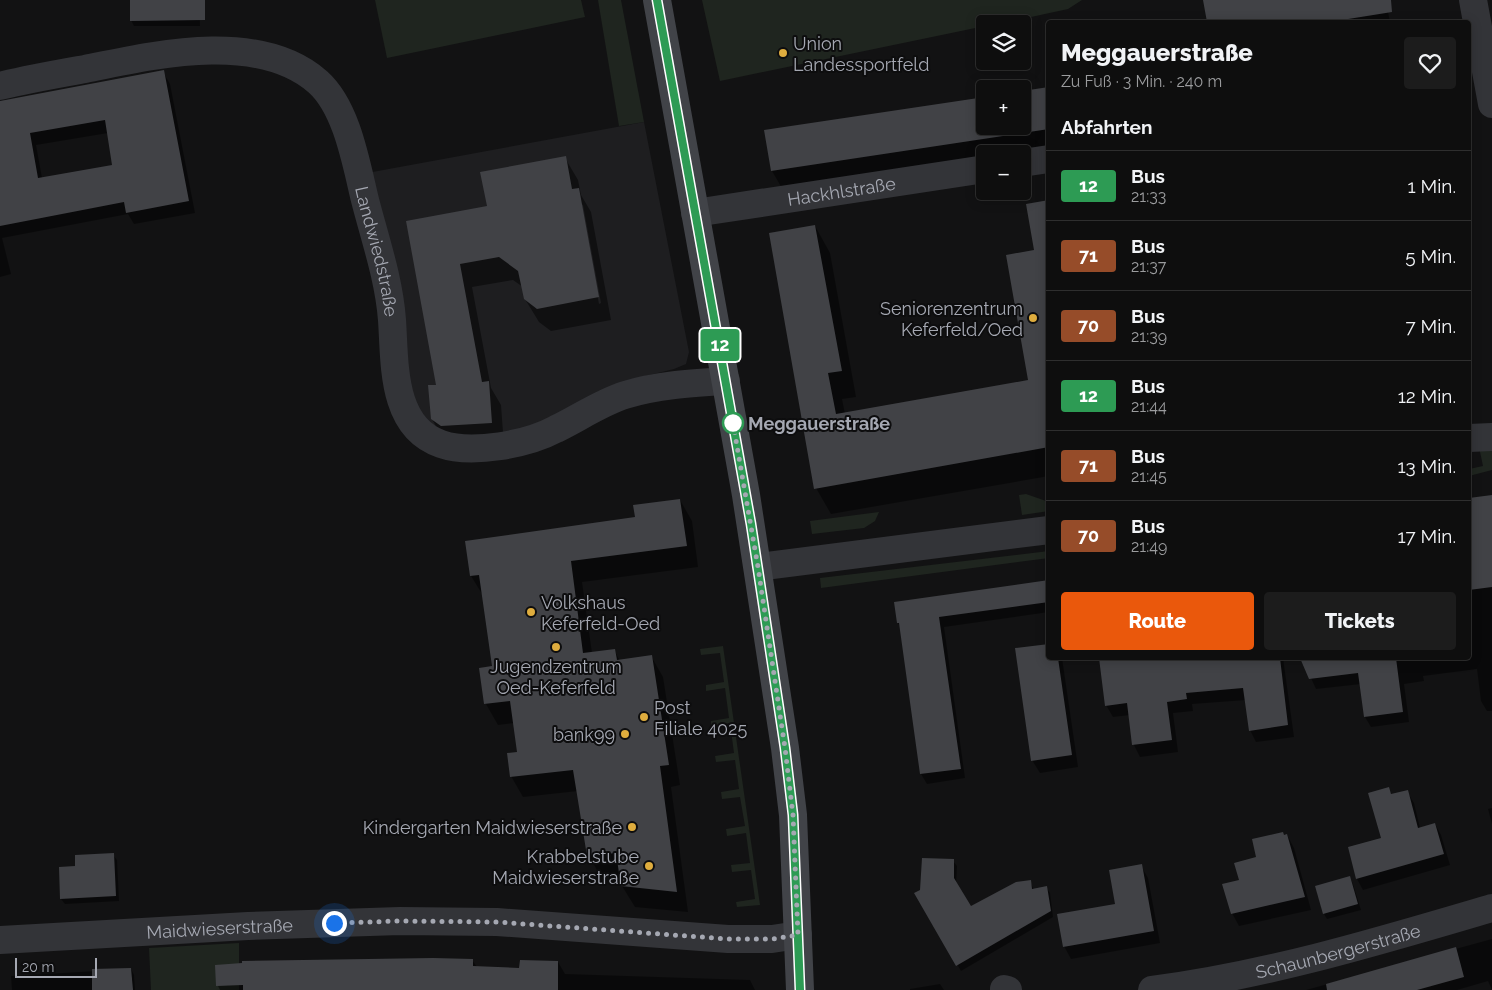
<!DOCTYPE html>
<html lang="de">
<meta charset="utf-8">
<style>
:root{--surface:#0e0e0e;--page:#1c1c1c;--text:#f1f3f6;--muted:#9b9c9e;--line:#2e2e2e;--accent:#ea580c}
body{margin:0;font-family:Raleway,sans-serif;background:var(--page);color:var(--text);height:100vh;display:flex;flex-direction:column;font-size:19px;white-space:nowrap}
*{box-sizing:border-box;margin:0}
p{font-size:16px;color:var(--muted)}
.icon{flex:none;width:28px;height:28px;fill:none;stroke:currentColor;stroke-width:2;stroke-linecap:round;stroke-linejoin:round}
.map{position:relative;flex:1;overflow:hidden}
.sheet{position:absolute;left:1046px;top:20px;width:425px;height:640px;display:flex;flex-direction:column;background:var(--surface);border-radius:5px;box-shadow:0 2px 12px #0003,0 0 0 1px var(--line)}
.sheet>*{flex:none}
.badge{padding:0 10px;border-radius:4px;font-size:18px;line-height:32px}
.buttons{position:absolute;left:976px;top:15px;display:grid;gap:10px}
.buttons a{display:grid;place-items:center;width:55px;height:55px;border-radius:5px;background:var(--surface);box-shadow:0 2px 12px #0003,0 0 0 1px var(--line);font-size:25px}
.scale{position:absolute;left:15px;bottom:12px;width:82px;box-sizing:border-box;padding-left:5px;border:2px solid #a5a8b2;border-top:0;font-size:14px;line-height:18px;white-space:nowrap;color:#a5a8b2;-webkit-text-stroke:4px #0d0d0e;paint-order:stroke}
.you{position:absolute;width:25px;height:25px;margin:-12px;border:4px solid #fff;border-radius:50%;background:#1a73e8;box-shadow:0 0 0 8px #1a73e833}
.map>.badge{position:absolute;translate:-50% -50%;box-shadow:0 0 0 2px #fff}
h2{padding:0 15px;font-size:19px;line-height:45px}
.round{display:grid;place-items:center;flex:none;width:52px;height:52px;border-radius:5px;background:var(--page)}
.head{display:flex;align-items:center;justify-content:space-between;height:85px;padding:0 15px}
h1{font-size:24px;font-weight:800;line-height:38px}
.button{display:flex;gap:10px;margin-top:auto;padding:10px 15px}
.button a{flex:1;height:58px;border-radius:5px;background:var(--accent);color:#fff;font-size:20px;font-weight:800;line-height:58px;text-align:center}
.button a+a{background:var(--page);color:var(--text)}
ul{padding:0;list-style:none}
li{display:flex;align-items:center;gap:15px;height:70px;padding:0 15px;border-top:1px solid var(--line)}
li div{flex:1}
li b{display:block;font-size:19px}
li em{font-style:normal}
li .badge{min-width:55px;font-weight:700;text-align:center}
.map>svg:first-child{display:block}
</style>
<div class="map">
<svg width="1492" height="990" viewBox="0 0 1492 990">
<rect width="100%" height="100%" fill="#121213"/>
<polygon fill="#1e1e20" points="644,122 689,352 686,364 674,369 629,380 548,421 508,435 464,437 433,431 415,411 367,173"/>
<g fill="#1f251f">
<polygon points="375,0 581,0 585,17 387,58"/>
<polygon points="598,0 621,0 644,122 619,126"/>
<polygon points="702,0 1082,0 1068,9 998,24 985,24 985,26 720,81"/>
<polygon points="1479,447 1492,447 1492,470 1469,476 1469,469 1483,466"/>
<polygon points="1026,494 1049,502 1049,511 1022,515 1019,495"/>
<polygon points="879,512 875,521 864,528 812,534 810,521"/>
<polygon points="1049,551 1049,558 821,588 820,578"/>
<polygon points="723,646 760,905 737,907 736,902 755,899 751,870 732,872 731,865 750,863 746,833 727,836 726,829 745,826 740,797 722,799 721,792 739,789 735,760 716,762 715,756 734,753 730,723 711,726 711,721 729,718 725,688 706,691 706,685 724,682 720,653 701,655 700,649"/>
<polygon points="239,943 239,990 151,990 149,948"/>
</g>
<g fill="#0007" fill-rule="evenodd">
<polygon points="131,0 199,0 200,26 134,26 131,20"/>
<polygon points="1220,0 1384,0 1387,7 1390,22 1209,22 1205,3"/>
<path d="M163 72 170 84 195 213 134 224 128 214 2 238 11 274 0 277V102ZM108 133 114 166 42 178 36 145Z"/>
<polygon points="1049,88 1049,155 985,154 985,165 786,195 772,171 766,131 985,98 985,126 1022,126"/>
<path d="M565 158 578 180 581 195 591 212 611 320 551 331 539 322 525 299 523 287 513 280 472 287 491 388 501 405 504 446 445 442 432 419 438 386 407 222 488 207ZM580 202 583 205 601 303 599 304Z"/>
<polygon points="1049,202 1049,476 831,514 816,488 815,226 830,253 856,397 842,399 845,414 1029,381 1035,251"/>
<polygon points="1492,496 1492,711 1487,711 1481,701 1477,669 1423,676 1424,681 1404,684 1409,722 1371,727 1365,717 1361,684 1316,689 1302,658 1469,658 1469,499"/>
<polygon points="680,500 692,521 698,567 582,582 592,653 614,650 620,661 651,656 663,677 680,785 671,787 688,912 635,907 622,886 621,875 601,877 589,856 578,791 523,797 511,776 518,753 514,723 498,725 486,704 481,669 493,667 484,597 471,576 637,519"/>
<polygon points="1049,582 1049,612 944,627 965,778 927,784 921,774 902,629 898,623"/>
<polygon points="1049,658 1062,658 1078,767 1040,773 1032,760"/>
<polygon points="1101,658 1283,658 1294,737 1256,742 1250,730 1246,700 1192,704 1193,711 1173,713 1178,752 1140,757 1134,745 1130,715 1113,717 1106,705"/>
<polygon points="1388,789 1392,795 1407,792 1414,803 1420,828 1435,824 1441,835 1450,865 1363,890 1357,879 1383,839"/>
<polygon points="1492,808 1492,824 1488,809"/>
<polygon points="1287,835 1294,848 1311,910 1239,926 1232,913 1240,881 1258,858"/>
<polygon points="113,855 117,860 119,901 65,904 61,899 76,867"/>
<polygon points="953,861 957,866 956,885 970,908 1030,882 1034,890 1046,887 1050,893 1053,917 961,971 916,894"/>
<polygon points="1141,866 1148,878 1160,943 1071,959 1064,946 1116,905"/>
<polygon points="1350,878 1353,884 1361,910 1327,919 1324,914"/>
<polygon points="1492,939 1492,990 1488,981 1457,990 1306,990"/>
<polygon points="472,960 477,967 520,969 558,962 565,974 750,980 755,990 220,990 218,986"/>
<polygon points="131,969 134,975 135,990 12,990 11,976"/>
<polygon points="940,984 944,990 910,990 910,989"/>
</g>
<g fill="#414246" fill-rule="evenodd">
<polygon points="130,0 205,0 205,20 130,21"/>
<polygon points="1203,0 1391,0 1392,12 1342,20 1342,22 1207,22"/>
<path d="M164 70 189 201 126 213 124 202 0 226V101ZM105 120 112 165 38 178 30 133Z"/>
<polygon points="1049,87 1049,129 771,171 764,130 985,97 985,126 1022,126 1022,91"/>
<polygon points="566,156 572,189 579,188 599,297 537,309 524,299 518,271 499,257 460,264 482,382 489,381 492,423 441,426 431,419 428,385 436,385 406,221 487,206 480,172"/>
<polygon points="1049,200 1049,447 814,489 769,233 815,225 842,371 828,373 836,414 1028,380 1006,255 1034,250 1026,204"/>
<polygon points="1492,495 1492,587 1469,590 1469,498"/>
<polygon points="680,499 687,546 571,561 583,653 615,649 617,660 652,655 669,765 660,766 677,892 621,886 616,853 587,856 573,770 510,777 507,753 517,752 510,701 484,704 479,668 492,666 479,575 470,576 465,541 635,517 633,505"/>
<polygon points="1049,580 1049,602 939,617 961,769 920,774 899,623 897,623 894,602"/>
<polygon points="1049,644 1049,658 1058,658 1072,755 1031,761 1015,648"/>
<polygon points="1099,658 1280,658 1288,725 1249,731 1243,688 1186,693 1187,699 1167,702 1172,740 1132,745 1127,703 1105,706"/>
<polygon points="1300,658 1396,658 1403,712 1364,717 1358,673 1309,679"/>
<polygon points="1389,787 1391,794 1408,790 1418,828 1435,823 1444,854 1356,879 1348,847 1381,838 1368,793"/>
<polygon points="1283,832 1284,835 1287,834 1305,897 1231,914 1222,884 1239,880 1234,863 1256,857 1252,839"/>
<polygon points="114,853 116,896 60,899 59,867 75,866 75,855"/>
<polygon points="922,858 954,859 954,878 971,906 1016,882 1031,880 1032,889 1047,886 1051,911 956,966 914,893 920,890"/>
<polygon points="1142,864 1154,931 1063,947 1057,914 1115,904 1109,870"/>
<polygon points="1350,876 1358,904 1323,914 1315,886"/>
<polygon points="1456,947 1464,977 1417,990 1327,990 1326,984"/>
<polygon points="433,958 473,959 473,966 519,968 520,960 558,961 558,990 243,990 243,985 216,986 215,965 242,963 242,961"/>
<polygon points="131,968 133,990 92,990 92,969"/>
</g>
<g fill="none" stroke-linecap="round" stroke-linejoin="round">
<g stroke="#333438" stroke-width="28">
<polyline points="1473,0 1492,104"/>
<path id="s1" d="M0 86C28 79 57 74 85 69 154 55 259 30 318 82 347 108 356 163 365 200 375 239 389 279 392 320 395 363 391 427 441 444 472 455 528 444 556 429 579 418 600 403 625 395 657 385 693 383 726 381"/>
<polyline points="1022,163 1049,159"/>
<path id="s2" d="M695 213 985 169"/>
<polyline points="1469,438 1492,437"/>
<polyline points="758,567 1049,530"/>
<path id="s3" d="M0 940 248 926 400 921 497 922 728 939H772L798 935"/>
<polyline points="1004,989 1008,990"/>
<path id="s4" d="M1152 990C1268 975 1380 941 1492 908"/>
</g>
<polyline stroke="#414348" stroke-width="28" points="657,0 746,495 785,748 793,815 800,990"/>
</g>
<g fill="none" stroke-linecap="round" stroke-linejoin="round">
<defs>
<polyline id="line" points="657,0 751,524 785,748 793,815 800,990"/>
</defs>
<use href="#line" stroke="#fff" stroke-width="11"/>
<use href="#line" stroke="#2d9b54" stroke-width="8"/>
<polyline stroke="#a5a8b2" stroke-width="5" stroke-dasharray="0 9" points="334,923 400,921 497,922 728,939 772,939 798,935 793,815 785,748 758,567 733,423"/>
</g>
<g fill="#dfad3e" stroke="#0d0d0e" stroke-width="2">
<circle cx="783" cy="53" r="5"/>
<circle cx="1033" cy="318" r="5"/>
<circle cx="531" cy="612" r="5"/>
<circle cx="556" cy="647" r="5"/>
<circle cx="644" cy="717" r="5"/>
<circle cx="625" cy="734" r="5"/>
<circle cx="632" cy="827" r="5"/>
<circle cx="649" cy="866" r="5"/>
</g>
<circle fill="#fff" stroke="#2d9b54" stroke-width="2.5" cx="733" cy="423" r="10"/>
<g text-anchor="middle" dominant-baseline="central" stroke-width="4" stroke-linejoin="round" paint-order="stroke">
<g font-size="18" fill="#a5a8b2" stroke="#0d0d0e" text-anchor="end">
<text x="793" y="43" text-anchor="start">Union<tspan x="793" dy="21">Landessportfeld</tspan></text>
<text x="1023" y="308">Seniorenzentrum<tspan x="1023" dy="21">Keferfeld/Oed</tspan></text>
<text x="541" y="602" text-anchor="start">Volkshaus<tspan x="541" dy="21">Keferfeld-Oed</tspan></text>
<text x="556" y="666" text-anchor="middle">Jugendzentrum<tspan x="556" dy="21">Oed-Keferfeld</tspan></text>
<text x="654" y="707" text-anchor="start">Post<tspan x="654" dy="21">Filiale 4025</tspan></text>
<text x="615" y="734">bank99</text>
<text x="622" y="827">Kindergarten Maidwieserstraße</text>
<text x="639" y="856">Krabbelstube<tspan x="639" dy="21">Maidwieserstraße</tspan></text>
</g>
<g font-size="18" fill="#a5a8b2" stroke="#0d0d0e">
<text stroke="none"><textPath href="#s2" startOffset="148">Hackhlstraße</textPath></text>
<text stroke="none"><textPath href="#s1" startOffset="510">Landwiedstraße</textPath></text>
<text stroke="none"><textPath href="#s3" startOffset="220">Maidwieserstraße</textPath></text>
<text stroke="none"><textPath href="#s4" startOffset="190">Schaunbergerstraße</textPath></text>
</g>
<g font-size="18" font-weight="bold" fill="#a5a8b2" stroke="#0d0d0e" text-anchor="start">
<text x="748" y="423">Meggauerstraße</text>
</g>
</g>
</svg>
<div class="buttons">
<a><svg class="icon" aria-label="layers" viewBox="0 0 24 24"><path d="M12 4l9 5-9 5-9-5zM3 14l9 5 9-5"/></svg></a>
<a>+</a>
<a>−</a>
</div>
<div class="scale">20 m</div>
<div class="you" style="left:334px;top:923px"></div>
<b class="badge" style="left:720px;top:345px;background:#2d9b54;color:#fff">12</b>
<section class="sheet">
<div class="head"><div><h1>Meggauerstraße</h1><p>Zu Fuß · 3 Min. · 240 m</p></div><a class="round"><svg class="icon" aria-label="heart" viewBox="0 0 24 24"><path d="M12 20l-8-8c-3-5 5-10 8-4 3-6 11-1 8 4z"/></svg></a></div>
<h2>Abfahrten</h2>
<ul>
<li><span class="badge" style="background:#2d9b54;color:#fff">12</span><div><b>Bus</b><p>21:33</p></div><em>1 Min.</em></li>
<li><span class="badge" style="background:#964c29;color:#fff">71</span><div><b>Bus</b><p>21:37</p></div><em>5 Min.</em></li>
<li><span class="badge" style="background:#964c29;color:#fff">70</span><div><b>Bus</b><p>21:39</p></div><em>7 Min.</em></li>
<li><span class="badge" style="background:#2d9b54;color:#fff">12</span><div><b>Bus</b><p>21:44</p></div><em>12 Min.</em></li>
<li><span class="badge" style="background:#964c29;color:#fff">71</span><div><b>Bus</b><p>21:45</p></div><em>13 Min.</em></li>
<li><span class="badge" style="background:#964c29;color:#fff">70</span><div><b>Bus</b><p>21:49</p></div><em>17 Min.</em></li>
</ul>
<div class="button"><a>Route</a><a>Tickets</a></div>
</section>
</div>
